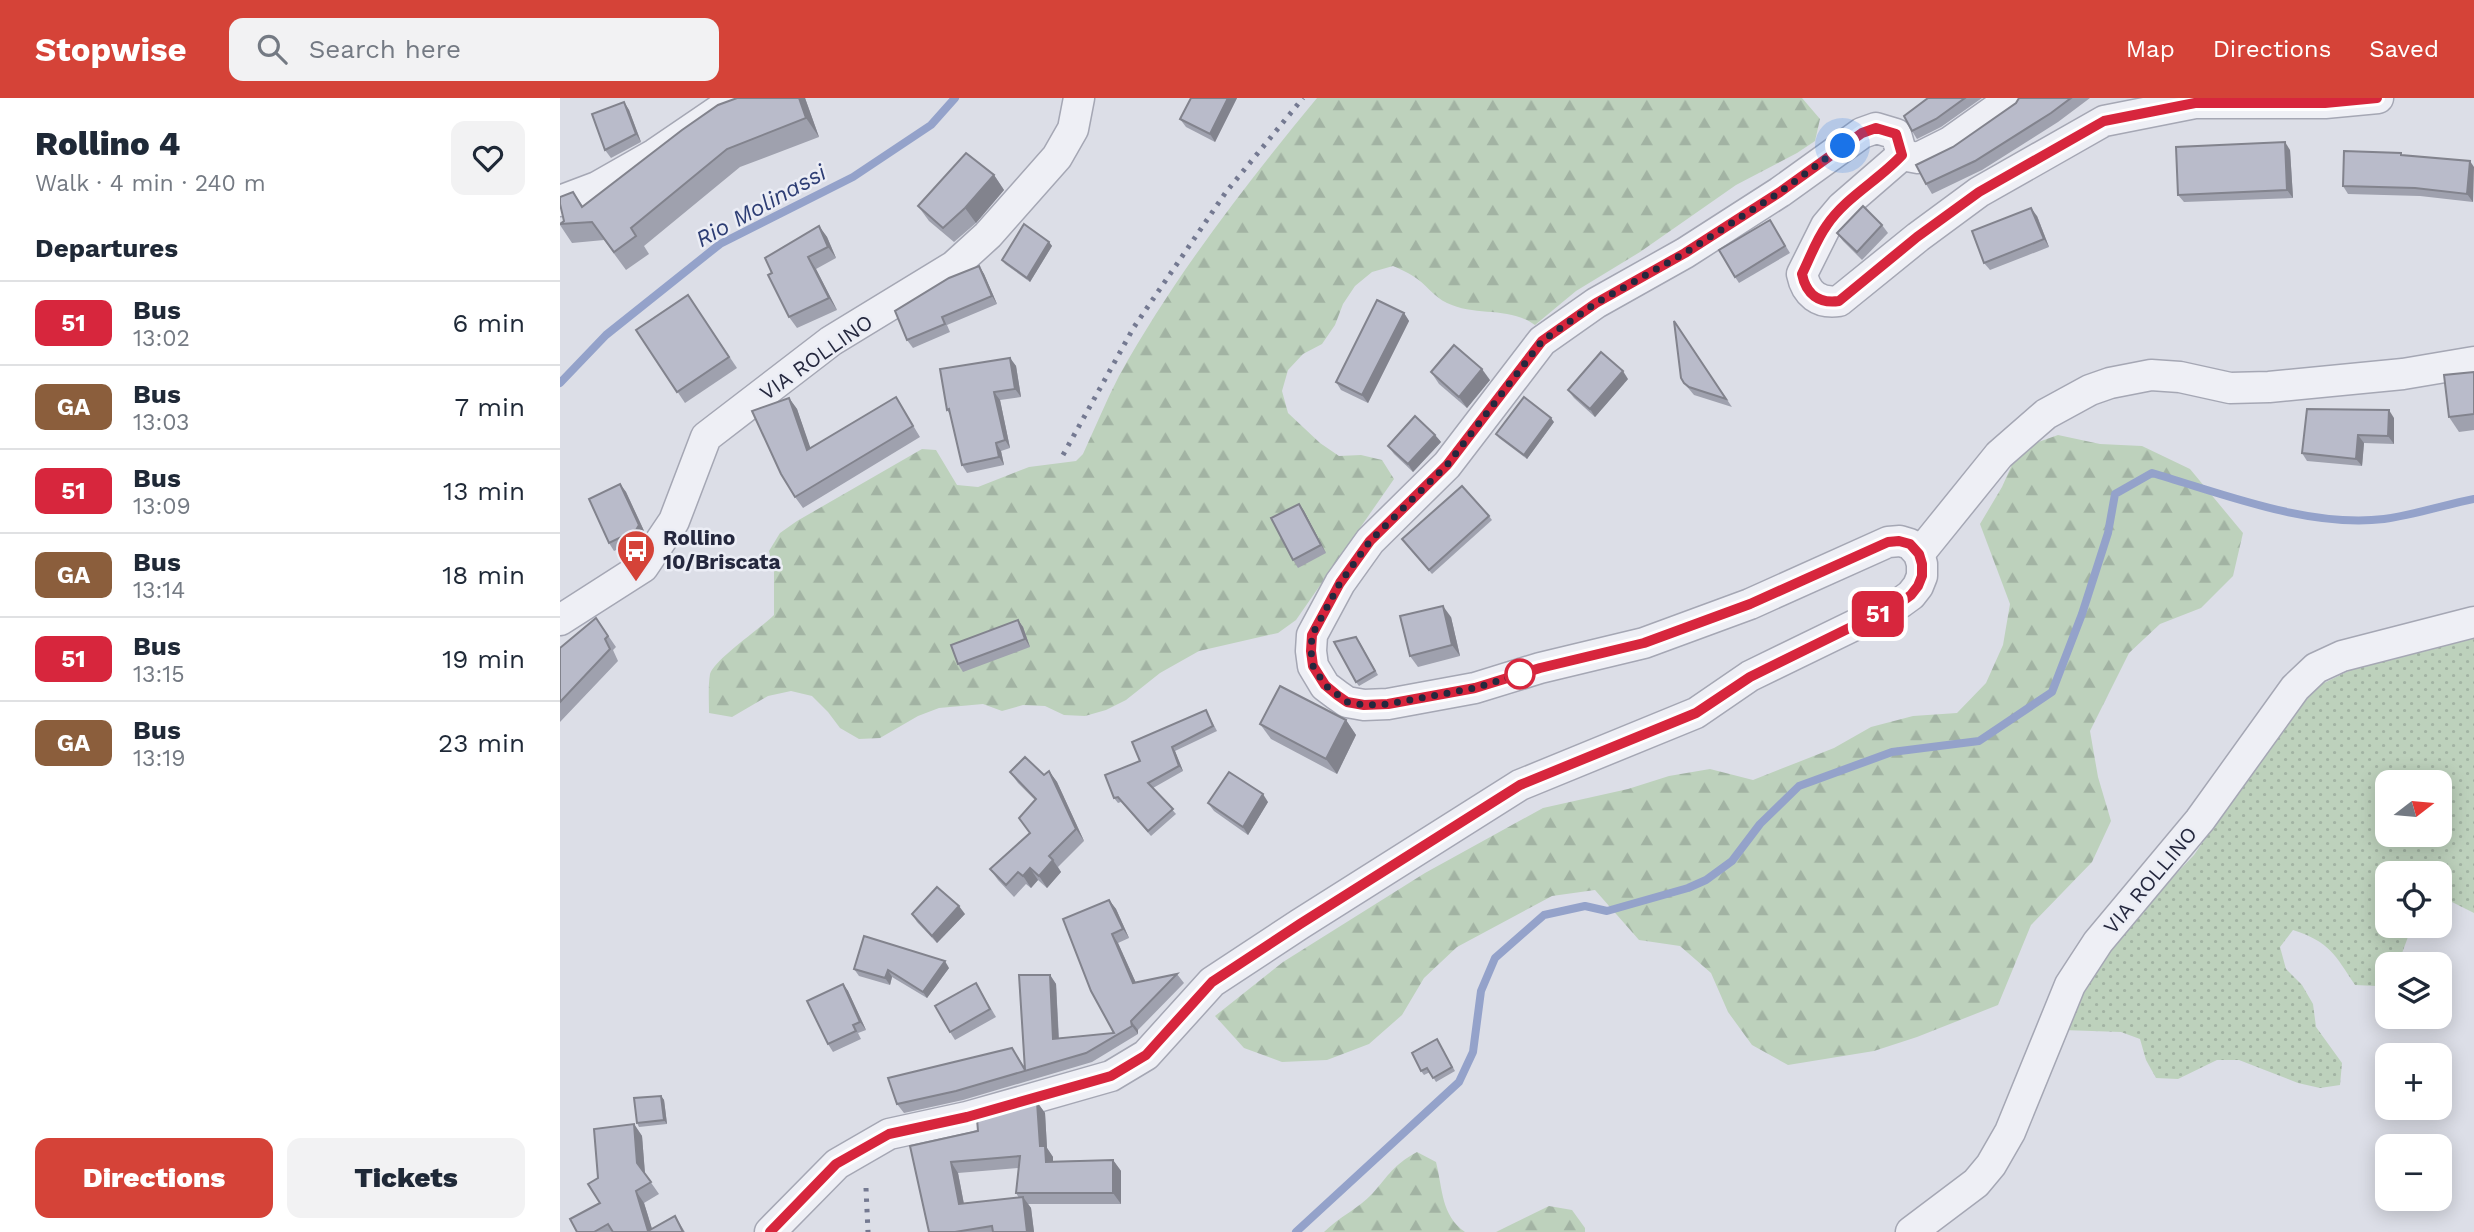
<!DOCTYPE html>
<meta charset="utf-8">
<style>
:root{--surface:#fff;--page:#f2f2f3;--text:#1f2937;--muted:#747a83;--line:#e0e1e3;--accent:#d54338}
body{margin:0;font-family:"Work Sans",sans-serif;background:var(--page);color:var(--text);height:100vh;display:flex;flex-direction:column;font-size:26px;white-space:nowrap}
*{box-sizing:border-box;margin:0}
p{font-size:23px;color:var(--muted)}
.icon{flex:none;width:38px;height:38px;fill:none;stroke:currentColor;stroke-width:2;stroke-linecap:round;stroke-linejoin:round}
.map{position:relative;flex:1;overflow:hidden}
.drawer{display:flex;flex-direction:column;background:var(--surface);width:560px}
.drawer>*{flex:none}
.badge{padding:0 14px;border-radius:10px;font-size:24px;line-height:46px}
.needle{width:46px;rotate:74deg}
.buttons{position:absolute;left:1815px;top:672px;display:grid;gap:14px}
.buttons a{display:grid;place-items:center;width:77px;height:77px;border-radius:14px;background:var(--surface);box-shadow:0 4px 18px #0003;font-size:35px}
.you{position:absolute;width:35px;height:35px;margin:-18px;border:5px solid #fff;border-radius:50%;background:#1a73e8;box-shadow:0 0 0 10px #1a73e833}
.map>.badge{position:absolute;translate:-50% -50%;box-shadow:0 0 0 4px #fff}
h2{padding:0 35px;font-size:26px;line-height:63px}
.round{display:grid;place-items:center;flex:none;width:74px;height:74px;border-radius:14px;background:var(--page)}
.overview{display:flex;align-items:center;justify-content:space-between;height:119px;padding:0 35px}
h1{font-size:33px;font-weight:800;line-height:52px}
.action{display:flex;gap:14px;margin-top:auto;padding:14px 35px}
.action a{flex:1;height:80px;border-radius:14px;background:var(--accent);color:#fff;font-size:28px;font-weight:800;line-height:80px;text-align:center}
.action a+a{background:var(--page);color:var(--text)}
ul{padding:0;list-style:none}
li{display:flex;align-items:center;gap:21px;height:84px;padding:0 35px;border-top:2px solid var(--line)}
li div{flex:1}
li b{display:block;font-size:26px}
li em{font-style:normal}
li .badge{min-width:77px;font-weight:700;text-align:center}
header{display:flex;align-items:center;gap:42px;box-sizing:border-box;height:98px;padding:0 35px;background:var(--accent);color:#fff}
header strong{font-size:33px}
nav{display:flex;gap:38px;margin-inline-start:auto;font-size:24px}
.search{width:490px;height:63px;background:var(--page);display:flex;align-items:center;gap:18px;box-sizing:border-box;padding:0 24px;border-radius:14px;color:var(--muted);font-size:26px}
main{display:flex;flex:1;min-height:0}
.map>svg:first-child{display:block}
</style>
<header>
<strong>Stopwise</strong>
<div class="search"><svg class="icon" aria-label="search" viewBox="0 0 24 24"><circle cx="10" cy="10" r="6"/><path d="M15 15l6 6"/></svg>Search here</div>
<nav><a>Map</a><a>Directions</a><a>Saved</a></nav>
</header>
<main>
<section class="drawer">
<div class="overview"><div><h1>Rollino 4</h1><p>Walk · 4 min · 240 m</p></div><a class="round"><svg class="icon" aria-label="heart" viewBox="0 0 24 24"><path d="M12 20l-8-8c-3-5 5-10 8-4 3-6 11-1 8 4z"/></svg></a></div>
<h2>Departures</h2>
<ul>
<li><span class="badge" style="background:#d7263d;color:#fff">51</span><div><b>Bus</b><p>13:02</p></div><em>6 min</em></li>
<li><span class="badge" style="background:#8b5e3c;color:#fff">GA</span><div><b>Bus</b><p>13:03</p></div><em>7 min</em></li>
<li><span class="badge" style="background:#d7263d;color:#fff">51</span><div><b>Bus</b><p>13:09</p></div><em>13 min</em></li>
<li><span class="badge" style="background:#8b5e3c;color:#fff">GA</span><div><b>Bus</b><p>13:14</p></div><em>18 min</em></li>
<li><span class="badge" style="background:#d7263d;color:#fff">51</span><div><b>Bus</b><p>13:15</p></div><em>19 min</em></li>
<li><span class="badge" style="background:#8b5e3c;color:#fff">GA</span><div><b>Bus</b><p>13:19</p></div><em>23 min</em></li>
</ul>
<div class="action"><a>Directions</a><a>Tickets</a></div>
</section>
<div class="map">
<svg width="1914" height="1134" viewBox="0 0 1914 1134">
<defs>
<pattern id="grass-dots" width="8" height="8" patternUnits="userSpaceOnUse" patternTransform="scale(1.75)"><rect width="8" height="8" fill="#bdd1bc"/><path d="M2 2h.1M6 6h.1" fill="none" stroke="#a2b3a3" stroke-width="1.8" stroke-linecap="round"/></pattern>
<pattern id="forest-firs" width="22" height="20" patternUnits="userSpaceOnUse" patternTransform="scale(1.75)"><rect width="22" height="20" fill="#bdd1bc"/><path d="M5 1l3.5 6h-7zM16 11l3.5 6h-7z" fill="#a2b3a3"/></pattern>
</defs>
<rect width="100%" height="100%" fill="#dcdee7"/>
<path fill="url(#grass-dots)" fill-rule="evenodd" d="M1914 536V815L1890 803 1880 805V775H1827V828H1852L1838 866H1827V880L1817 888 1795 887C1775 857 1770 844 1733 832L1720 849 1726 871 1742 887 1753 906 1756 929 1782 965 1780 987 1760 990 1738 985 1679 962H1657L1618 981 1596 980 1586 962 1580 941 1561 934 1503 932 1550 845 1634 757 1727 621 1762 586 1819 558ZM1827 684H1880V737H1827Z"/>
<g fill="url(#forest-firs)">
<path d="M757 0H1242L1260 21 1255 43 1237 55 1176 87 1080 154 1016 193 975 227C949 208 916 219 887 205 874 199 865 185 853 178 847 174 840 171 833 168L812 174 795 188 783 206 775 227 762 246 743 256 728 272 722 293 728 315 760 345 779 358 801 357 822 362 834 381 736 522 718 535 639 553 600 575 566 602 546 612 525 618 504 617 485 608 463 607 442 613 423 606 379 610 358 618 320 640 299 641 280 630 268 614 252 598 231 593 208 598 172 619 149 615C149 603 148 588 150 576 154 562 201 530 214 517V474L209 453 220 435 237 423 362 351 376 352 397 387 418 389 469 369 516 363 523 356C535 330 546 303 559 278 614 179 685 87 757 0Z"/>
<polygon points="1498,337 1540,346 1582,348 1630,371 1683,435 1673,478 1641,510 1600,526 1569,555 1530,633 1538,679 1551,723 1532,764 1471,827 1438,907 1357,939 1314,953 1228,967 1192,947 1168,914 1151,875 1120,848 1079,842 1035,792 992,798 897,849 864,880 842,917 809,946 767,962 722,964 684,950 655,918 723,864 865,775 983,710 1068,691 1109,678 1150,671 1193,682 1274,650 1311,629 1353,618 1397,615 1426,585 1443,547 1450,506 1420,426 1442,389 1459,351"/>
<path d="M857 1054 876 1064C883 1092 881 1117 905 1134H764C779 1119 799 1110 812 1096 830 1076 832 1068 857 1054Z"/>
<polygon points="989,1108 1012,1112 1025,1130 1025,1134 936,1134"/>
</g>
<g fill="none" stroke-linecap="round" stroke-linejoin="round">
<g stroke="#94a2ca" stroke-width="8">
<polyline points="0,285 46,237 160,146 293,79 371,27 395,0"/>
<path d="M736 1134 899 984 913 954 921 893 935 860 984 817 1025 808 1047 813 1128 790 1146 782 1172 763 1200 726 1239 688 1332 654 1419 643 1492 594 1522 516 1548 435 1555 396 1592 375C1664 396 1749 430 1824 421 1854 417 1884 407 1914 401"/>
</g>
<defs>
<g id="minor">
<polyline points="1342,57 1358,60 1390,44 1452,0"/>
<polyline points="0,103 37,89 95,56 177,0"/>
<polyline points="1359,456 1439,357 1486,316 1530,292 1550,285 1591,277 1620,279 1670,290 1709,289 1843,276 1914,264"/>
<polyline points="0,522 83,469 114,423 146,339 271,243 394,168 428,137 497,59 513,31 519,0"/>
<path d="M210 1134 277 1066 329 1036 407 1019 551 978 586 957 652 884 740 826 960 687 1136 615 1190 578 1340 505 1351 497 1358 488 1362 478V466L1359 456 1350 446 1340 443 1328 444 1190 506 1084 545 980 570 915 590 828 606 804 607 787 604 777 597 765 588 753 568 751 553 752 537 780 485 810 443 887 367 982 243 1036 205 1125 155 1220 94 1302 35 1316 30 1336 36 1342 57 1282 109 1266 128 1242 176C1246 196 1259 206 1279 203L1358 139 1419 94 1544 23 1635 5H1765L1818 0"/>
<polyline points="1351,1134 1416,1085 1431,1067 1450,1034 1510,887 1538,844 1640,722 1735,590 1756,570 1782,558 1914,524"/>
</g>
</defs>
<use href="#minor" stroke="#a5a7b4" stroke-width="33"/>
<use href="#minor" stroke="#eeeff5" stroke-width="30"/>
<g stroke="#747991" stroke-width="5" stroke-dasharray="3.5 7" stroke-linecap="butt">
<polyline points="503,357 574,229 666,94 743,0"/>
<polyline points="306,1090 308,1134"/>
</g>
</g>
<g fill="#9fa1ae" fill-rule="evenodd">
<polygon points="245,0 259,39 180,69 84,148 89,156 66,172 44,142 12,145 0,127 4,123 13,94 23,108"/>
<polygon points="631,0 677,0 655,44 626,29 620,21"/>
<polygon points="1368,0 1422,0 1381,29 1357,41 1352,33"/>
<polygon points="1459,0 1530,0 1498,24 1422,72 1372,96 1366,86 1393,49 1456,5"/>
<polygon points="64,4 69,12 81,44 51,60 45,52"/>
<polygon points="1730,52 1733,100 1624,104 1618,97"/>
<polygon points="1841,55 1843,58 1910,63 1913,104 1860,98 1788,96 1783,88"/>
<polygon points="434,77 444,92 416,125 394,144 369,123 358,108"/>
<polygon points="1477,118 1489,149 1430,172 1424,165"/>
<polygon points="1210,122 1230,155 1179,185 1175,179"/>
<polygon points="1322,127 1328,135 1302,162 1283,143 1277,135"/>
<polygon points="259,128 267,139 276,160 256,171 277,212 237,230 229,219 212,175"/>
<polygon points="489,144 492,148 470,184 445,166 442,162"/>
<polygon points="419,168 424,176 437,206 387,227 390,234 353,250 347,242"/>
<polygon points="128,197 177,270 125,305 76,232"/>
<polygon points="844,215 849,223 808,305 781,292 776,284"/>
<polygon points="1119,231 1172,309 1134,297 1124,285"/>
<polygon points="450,260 456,268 461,299 440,302 450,350 441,353 444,367 407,375 402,367 390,316 387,312"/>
<polygon points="871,274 930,282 907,310 879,286"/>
<polygon points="1914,274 1914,332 1899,334 1889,319"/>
<polygon points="1068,281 1035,319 1014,300 1008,292"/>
<polygon points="336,299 360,339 243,410 235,399 229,300 237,311 250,350"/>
<polygon points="1834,320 1834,346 1804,345 1802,368 1747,363 1742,355"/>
<polygon points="994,324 967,361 939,340 936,336"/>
<polygon points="875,337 881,344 853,374 834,356 828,348"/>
<polygon points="60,386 66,394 85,435 81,440 54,453 49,445"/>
<polygon points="739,406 744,413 766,455 738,470 733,462"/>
<polygon points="929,418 932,422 872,476 845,445"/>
<polygon points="891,519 900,558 858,569 850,558"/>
<polygon points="36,520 56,549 53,552 58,563 0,624 0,550"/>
<polygon points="458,522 463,529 470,549 403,574 398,566"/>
<polygon points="799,543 818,577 799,588 796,584"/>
<polygon points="646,612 657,633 615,653 623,673 593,690 616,716 591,738 561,704 558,705 554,700 580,663"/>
<polygon points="786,622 796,637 777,676 711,641 700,626"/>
<polygon points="489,673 497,684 524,743 498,769 501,774 487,790 478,782 471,790 466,786 454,799 438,782 430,771 470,735 475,702 458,685 450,674 484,677"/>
<polygon points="708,704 688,737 654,713 648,705"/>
<polygon points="549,802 556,811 569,840 558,845 576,885 617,876 624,885 578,932 578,936 532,964 403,1002 344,1015 337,1006 458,959 465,970 490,877 496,886 499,940 554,935"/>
<polygon points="352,816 405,816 377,845 357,824"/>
<polygon points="389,870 367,900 332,879 330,887 299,878 294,871"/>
<polygon points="416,885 436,919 395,942 390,934"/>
<polygon points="283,886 288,893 306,932 298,935 301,941 273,954 268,946"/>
<polygon points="877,941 895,973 876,984 870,974 864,977 861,973"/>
<polygon points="101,998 104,1002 107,1026 79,1029 77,1025"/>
<path d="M477 1004 485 1015 487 1050 493 1059V1063L553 1062 561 1073V1106H468L471 1110 474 1134H369L350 1048 418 1033ZM459 1070 456 1095 459 1100 404 1106 398 1075Z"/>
<polygon points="74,1026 82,1038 85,1076 99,1096 84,1105 92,1131 115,1118 125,1134 17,1134 40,1105 38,1080"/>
</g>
<g fill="#82838d">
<polygon points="239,0 245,0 259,39 246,20"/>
<polygon points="668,0 677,0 655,44 650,36"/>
<polygon points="64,4 69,12 81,44 76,36"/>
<polygon points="1725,44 1730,52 1733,100 1727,92"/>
<polygon points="1910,63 1914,69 1913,104 1907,96"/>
<polygon points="434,77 444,92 416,125 405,110"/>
<polygon points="1471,110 1477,118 1489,149 1484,141"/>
<polygon points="259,128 267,139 276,160 268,149"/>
<polygon points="489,144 492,148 470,184 467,180"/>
<polygon points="248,159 256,171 277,212 269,200"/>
<polygon points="419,168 424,176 437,206 432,198"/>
<polygon points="844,215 849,223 808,305 802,297"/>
<polygon points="450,260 456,268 461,299 455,291"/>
<polygon points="922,271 930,282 907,310 899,299"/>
<polygon points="1063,273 1068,281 1035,319 1030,311"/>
<polygon points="434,294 440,302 450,350 445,342"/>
<polygon points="229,300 237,311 255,363 247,352"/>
<polygon points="1829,312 1834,320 1834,346 1828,338"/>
<polygon points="991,320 994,324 967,361 964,357"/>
<polygon points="875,337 881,344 853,374 848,366"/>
<polygon points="1798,337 1804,345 1802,368 1796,361"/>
<polygon points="436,345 441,353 444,367 439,359"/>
<polygon points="60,386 66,394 85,435 81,440 76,432"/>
<polygon points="739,406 744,413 766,455 761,447"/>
<polygon points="883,508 891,519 900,558 892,547"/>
<polygon points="458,522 463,529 470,549 465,541"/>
<polygon points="786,622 796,637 777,676 766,661"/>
<polygon points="612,649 615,653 623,673 619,668"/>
<polygon points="489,673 497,684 524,743 516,731"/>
<polygon points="703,696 708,704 688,737 683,729"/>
<polygon points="493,762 501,774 487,790 479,778"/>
<polygon points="470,770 478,782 471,790 463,778"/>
<polygon points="549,802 556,811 569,840 563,831"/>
<polygon points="399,808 405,816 377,845 372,838"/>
<polygon points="552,836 558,845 580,894 573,885"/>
<polygon points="385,863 389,870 367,900 363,894"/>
<polygon points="328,872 332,879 330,887 325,880"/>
<polygon points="490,877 496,886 499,950 493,941"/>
<polygon points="283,886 288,893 306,932 300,924"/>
<polygon points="571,923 578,932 578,936 572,928"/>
<polygon points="101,998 104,1002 107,1026 104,1022"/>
<polygon points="477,1004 485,1015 487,1050 493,1059 493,1074 486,1064 480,1048"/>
<polygon points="74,1026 82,1038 85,1076 77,1065"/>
<polygon points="553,1062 561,1073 561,1106 553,1095"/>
<polygon points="391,1064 398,1075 406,1117 399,1106"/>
<polygon points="76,1093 84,1105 93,1134 88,1134"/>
<polygon points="463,1099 471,1110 474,1134 467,1134"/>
</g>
<g fill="#b9bbca" stroke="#82838d" stroke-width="2">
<polygon points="177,0 239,0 246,20 167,51 71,130 76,138 54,154 32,124 0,126 4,123 0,106 0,99 13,94 22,109 122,32 158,7"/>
<polygon points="631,0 668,0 650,36 620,21"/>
<polygon points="1368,0 1405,0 1376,21 1352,33 1344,18"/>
<polygon points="1459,0 1511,0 1491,15 1415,63 1366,86 1356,67 1393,49 1456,5"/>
<polygon points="64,4 76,36 45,52 32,16"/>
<polygon points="1725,44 1727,92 1618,97 1616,49"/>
<polygon points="1784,53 1841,55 1841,57 1910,63 1907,96 1855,90 1783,88"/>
<polygon points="406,55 434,77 405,110 383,130 358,108"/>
<polygon points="1303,108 1322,127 1297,154 1277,135"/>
<polygon points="1471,110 1484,141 1424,165 1412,133"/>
<polygon points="1210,122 1225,148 1175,179 1159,152"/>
<polygon points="464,126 489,144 467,180 442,162"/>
<polygon points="259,128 268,149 248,159 269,200 229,219 208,177 212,175 205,160"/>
<polygon points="419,168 432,198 382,219 385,226 347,242 335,213 389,180"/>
<polygon points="128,197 169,259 117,294 76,232"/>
<polygon points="817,202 844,215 802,297 776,284"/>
<polygon points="1114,223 1166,301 1129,289 1124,285 1121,280"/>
<polygon points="894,247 922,271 899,299 871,274"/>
<polygon points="1041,254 1063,273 1030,311 1008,292"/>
<polygon points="450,260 455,291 434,294 445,342 436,345 439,359 402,367 389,311 387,312 380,271"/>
<polygon points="1914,274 1914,316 1889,319 1884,277"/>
<polygon points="336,299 353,328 235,399 221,376 192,313 229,300 247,352"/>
<polygon points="964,299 991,320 964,357 936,336"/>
<polygon points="1747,311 1829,312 1828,338 1798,337 1796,361 1742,355"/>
<polygon points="855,318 875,337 848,366 828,348"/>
<polygon points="60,386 79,427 76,432 49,445 29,401"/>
<polygon points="902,388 929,418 869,472 842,441"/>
<polygon points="739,406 761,447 733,462 711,420"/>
<polygon points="883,508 892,547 850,558 840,518"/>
<polygon points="36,520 48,538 45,541 50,551 0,604 0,550"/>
<polygon points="458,522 465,541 398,566 391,547"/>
<polygon points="796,539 815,573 796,584 774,544"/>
<polygon points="720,588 786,622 766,661 700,626"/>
<polygon points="646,612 653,628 612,649 619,668 588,685 613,711 588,733 558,699 554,700 545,677 580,663 572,644"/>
<polygon points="465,659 484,677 489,673 516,731 489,758 493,762 479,778 470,770 463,778 458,774 446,787 430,771 470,735 459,720 476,701 450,674"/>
<polygon points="669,674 703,696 683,729 648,705"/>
<polygon points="377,789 399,808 372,838 352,816"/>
<polygon points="549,802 563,831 552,836 573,885 617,876 571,923 572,928 526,955 396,993 337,1006 328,980 452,950 465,972 459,877 490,877 493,941 554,935 531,893 503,821"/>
<polygon points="304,838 385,863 363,894 328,872 325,880 294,871"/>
<polygon points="416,885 430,911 390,934 375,908"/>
<polygon points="283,886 300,924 293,927 296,933 268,946 247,903"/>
<polygon points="877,941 892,969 873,980 867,970 861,973 852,955"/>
<polygon points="101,998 104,1022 77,1025 74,1000"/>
<polygon points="477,1004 480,1048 485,1048 486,1064 553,1062 553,1095 456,1095 460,1058 391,1064 399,1106 463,1099 467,1134 433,1134 432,1128 395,1134 369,1134 350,1048 418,1033 417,1021"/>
<polygon points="74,1026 77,1065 91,1084 76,1093 88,1133 115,1118 123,1134 53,1134 48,1126 34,1134 17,1134 10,1121 40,1105 28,1086 38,1080 34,1031"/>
</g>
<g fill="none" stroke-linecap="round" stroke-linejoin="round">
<defs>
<path id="line" d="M210 1134 276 1066 329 1036 407 1019 551 978 586 957 652 884 740 826 960 687 1136 615 1190 579 1340 505 1351 497 1358 488 1362 478V466L1359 456 1350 446 1339 443 1328 444 1190 506 1084 545 980 570 915 590 828 606 804 607 787 604 777 597 765 587 753 568 751 553 752 537 780 485 810 443 887 367 982 243 1036 205 1125 155 1220 94 1302 35 1316 30 1336 36 1342 57C1319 82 1286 99 1267 127 1256 142 1250 160 1242 176 1246 196 1259 206 1279 203L1357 139 1419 94 1544 23 1635 5H1765L1817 0"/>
</defs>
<use href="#line" stroke="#fff" stroke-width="16"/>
<use href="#line" stroke="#d7263d" stroke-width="10"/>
<polyline stroke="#25283e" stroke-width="7" stroke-dasharray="0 12.6" points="960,576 915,590 828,606 804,607 787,604 765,587 753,568 751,553 752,537 780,485 810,443 887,367 982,243 1036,205 1125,155 1220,94 1283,48"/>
</g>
<defs>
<symbol id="bus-pin" viewBox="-11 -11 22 30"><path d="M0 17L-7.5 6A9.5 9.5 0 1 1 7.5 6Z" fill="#d54338" stroke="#ebedf5"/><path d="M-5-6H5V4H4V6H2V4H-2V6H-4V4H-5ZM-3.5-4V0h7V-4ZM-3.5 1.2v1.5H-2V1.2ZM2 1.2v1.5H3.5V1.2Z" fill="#fff"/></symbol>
</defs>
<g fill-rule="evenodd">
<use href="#bus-pin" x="54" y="429" width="44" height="60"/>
</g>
<circle fill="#fff" stroke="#d7263d" stroke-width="3.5" cx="960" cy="576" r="14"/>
<g text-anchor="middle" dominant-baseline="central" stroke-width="5" stroke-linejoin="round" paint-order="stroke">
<g font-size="21" fill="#25283e" stroke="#ebedf5">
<text transform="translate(256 259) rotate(-35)">VIA ROLLINO</text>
<text transform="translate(1590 782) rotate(-50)">VIA ROLLINO</text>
</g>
<g font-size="21" font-weight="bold" fill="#25283e" stroke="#ebedf5" text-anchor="start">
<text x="103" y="439">Rollino<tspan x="103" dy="24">10/Briscata</tspan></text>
</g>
<g font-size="23" font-style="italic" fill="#2d3d74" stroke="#ebedf5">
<text transform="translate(201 108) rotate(-29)">Rio Molinassi</text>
</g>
</g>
</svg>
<div class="buttons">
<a><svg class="needle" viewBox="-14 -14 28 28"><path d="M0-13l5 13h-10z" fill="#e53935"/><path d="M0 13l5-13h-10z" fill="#747a83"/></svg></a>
<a><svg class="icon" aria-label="locate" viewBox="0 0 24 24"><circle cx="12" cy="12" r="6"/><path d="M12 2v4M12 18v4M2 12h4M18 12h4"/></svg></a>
<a><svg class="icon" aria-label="layers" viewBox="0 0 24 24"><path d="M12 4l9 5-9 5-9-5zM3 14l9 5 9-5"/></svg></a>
<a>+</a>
<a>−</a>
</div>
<div class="you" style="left:1283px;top:48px"></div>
<b class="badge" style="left:1318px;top:516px;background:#d7263d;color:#fff">51</b>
</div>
</main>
